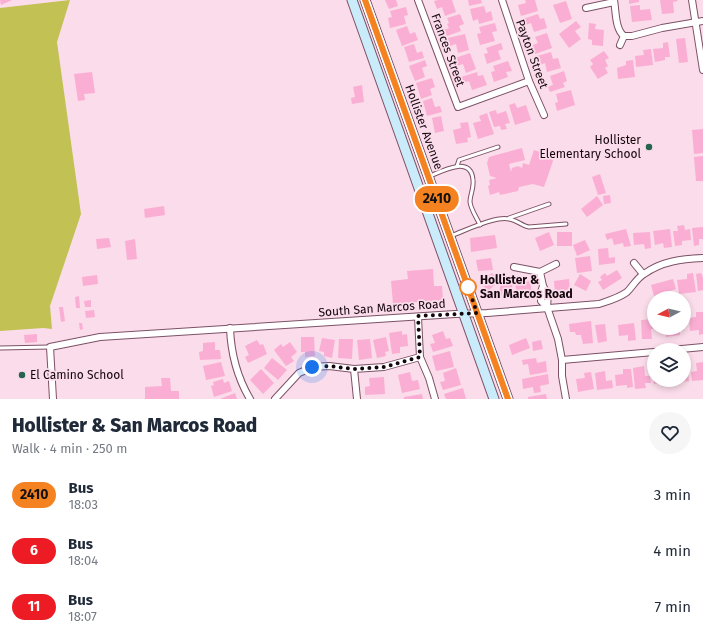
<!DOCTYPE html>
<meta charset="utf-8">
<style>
:root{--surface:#fff;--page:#f6f6f7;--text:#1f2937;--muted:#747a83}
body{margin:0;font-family:"Fira Sans",sans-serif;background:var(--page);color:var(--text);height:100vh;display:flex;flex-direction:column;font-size:15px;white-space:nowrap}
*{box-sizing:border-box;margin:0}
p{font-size:13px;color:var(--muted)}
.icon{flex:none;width:22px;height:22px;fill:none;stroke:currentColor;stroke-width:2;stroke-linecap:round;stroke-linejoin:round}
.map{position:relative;height:399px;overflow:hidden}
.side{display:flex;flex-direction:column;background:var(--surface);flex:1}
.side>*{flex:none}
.badge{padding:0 8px;border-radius:13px;font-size:14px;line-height:26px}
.needle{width:26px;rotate:263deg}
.buttons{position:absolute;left:647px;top:291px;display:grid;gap:8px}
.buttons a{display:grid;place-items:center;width:44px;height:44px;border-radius:50%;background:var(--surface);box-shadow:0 2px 6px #0003;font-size:20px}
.you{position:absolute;width:20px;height:20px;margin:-10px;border:3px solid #fff;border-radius:50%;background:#1a73e8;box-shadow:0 0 0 6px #1a73e833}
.map>.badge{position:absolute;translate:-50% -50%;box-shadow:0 0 0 2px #fff}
.round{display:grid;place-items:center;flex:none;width:42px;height:42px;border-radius:21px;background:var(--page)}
.overview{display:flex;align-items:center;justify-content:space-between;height:68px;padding:0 12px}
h1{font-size:19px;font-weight:800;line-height:30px}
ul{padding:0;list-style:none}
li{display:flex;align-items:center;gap:12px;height:56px;padding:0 12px}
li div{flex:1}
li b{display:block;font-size:15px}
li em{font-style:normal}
li .badge{min-width:44px;font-weight:700;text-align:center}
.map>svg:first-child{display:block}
</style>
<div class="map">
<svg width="703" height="399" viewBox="0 0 703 399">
<rect width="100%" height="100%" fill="#fbdcea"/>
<polygon fill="#c1c154" points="70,0 57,42 81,214 50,306 52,329 43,328 0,331 0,8"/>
<g fill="#fbaed3">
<polygon points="0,0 12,0 1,5"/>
<polygon points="385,0 396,0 398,6 389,9"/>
<polygon points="438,0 452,0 456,12 445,16 442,7 437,9 434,1"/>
<polygon points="468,0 481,0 482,3 469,6"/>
<polygon points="525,0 535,0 538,11 521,16 518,5 526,3"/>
<polygon points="629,0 639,0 639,2 629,4"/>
<polygon points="660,0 677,0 678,1 673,2 674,13 662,14"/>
<polygon points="566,1 572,19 560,23 553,5"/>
<polygon points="640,5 640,10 650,9 652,20 632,22 630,6"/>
<polygon points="484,6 486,13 491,11 493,20 479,24 478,19 473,21 470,9"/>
<polygon points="406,7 408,15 404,16 406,24 390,28 388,18 392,17 390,11"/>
<polygon points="460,14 464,24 459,26 461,31 447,36 444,30 449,28 447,24 449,23 447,18"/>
<polygon points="538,14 540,19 544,18 547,28 534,32 531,23 525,25 523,19"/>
<polygon points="576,21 581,27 575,31 581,39 569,48 559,34"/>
<polygon points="495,23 497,31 492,32 495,41 480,45 477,34 481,33 479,27"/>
<polygon points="589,23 596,24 595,29 604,30 603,46 592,45 592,40 588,39"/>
<polygon points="407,26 410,34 415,32 418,40 402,46 396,30"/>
<polygon points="547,33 552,48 535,54 533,45 538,43 535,37"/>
<polygon points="465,34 469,50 458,53 456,44 450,46 448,38"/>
<polygon points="685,38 688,62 679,63 676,39"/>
<polygon points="668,42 670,57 665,57 665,60 655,62 653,49 663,48 663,43"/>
<polygon points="501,43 503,49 498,51 501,59 487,64 484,54 488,53 486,48"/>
<polygon points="414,44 417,53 422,51 424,58 409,62 404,47"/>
<polygon points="651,49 653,65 636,67 635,56 644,55 643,50"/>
<polygon points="604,51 609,58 605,60 608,66 605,68 608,73 598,79 590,67 593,64 590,60"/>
<polygon points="551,52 553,59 558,58 561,68 547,72 545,63 540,65 537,56"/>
<polygon points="470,53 476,69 466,73 463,64 457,66 455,58"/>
<polygon points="425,60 427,66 422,68 425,77 415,81 409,66"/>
<polygon points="633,60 635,77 618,79 617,68 626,65 626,61"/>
<polygon points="508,61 512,71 506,72 508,77 494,82 491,72 495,71 493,66"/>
<polygon points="564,71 567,81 563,83 565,87 550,92 548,87 553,85 550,76"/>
<polygon points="92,72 95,93 84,94 85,100 78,101 74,74"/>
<polygon points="477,72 478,76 483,75 487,85 472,90 469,81 463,83 461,77"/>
<polygon points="432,78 435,87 430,89 432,95 421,99 416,83"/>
<polygon points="362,85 364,102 352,104 351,98 355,97 353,87"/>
<polygon points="571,90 575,105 557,111 555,103 558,102 556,94"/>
<polygon points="432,98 435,107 440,106 442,112 427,116 423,101"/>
<polygon points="515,103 517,108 526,105 531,120 515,125 509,105"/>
<polygon points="496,110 497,114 506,111 510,123 505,124 507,129 501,130 500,126 494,127 489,112"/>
<polygon points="487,113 494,134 478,139 473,123 481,121 479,116"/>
<polygon points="441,116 444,131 435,133 432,118"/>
<polygon points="468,122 471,137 467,138 468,142 456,144 453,130 461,128 460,123"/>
<polygon points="703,129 703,153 694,154 692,130"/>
<polygon points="522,148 525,160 509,164 511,172 512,168 518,166 522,168 523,163 529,165 534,150 552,156 553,161 544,187 533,184 519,187 518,191 500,195 499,192 490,195 488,186 490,185 489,180 497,178 490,176 487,163 489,157"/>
<polygon points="703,156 703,181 696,181 694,157"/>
<polygon points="600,174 606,193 598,195 592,177"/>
<polygon points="610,195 611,203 604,204 603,196"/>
<polygon points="597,196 603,205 587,217 581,209"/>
<polygon points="164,206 165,215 145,218 144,209"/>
<polygon points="684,225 685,230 690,229 691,240 682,241 682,245 675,246 673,231 678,231 677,226"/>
<polygon points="703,227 703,239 699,239 699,245 694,246 692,228"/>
<polygon points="626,229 631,246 624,247 623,243 614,245 612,238 607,240 605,234"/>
<polygon points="670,229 672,247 664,248 663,243 655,245 653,231"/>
<polygon points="549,232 554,245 540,251 535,238"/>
<rect x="557" y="232" width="15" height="14"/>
<polygon points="650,232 651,248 645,249 644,244 634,245 633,233"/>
<polygon points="495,235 497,248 471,252 470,238"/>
<polygon points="109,238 111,247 97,249 96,239"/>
<polygon points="135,239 137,259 127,260 125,241"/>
<polygon points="585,240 590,250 577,256 573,245"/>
<polygon points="608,248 609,258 615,257 615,263 599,265 598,249"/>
<polygon points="590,256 592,271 577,273 575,258"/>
<polygon points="491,258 493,270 478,271 476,260"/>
<polygon points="433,269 434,286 442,286 443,300 393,304 391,281 408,279 407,271"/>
<polygon points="617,270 622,278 603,290 598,282 602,280 600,277 605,273 607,276"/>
<polygon points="492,273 499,281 488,291 480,282"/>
<polygon points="693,273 696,292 679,294 677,280 687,279 687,274"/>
<polygon points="701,273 703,278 703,290 698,291 696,274"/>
<polygon points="580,274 591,281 586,291 574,285"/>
<polygon points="97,275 98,284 83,286 82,277"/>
<polygon points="569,279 570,292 555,294 554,281"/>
<polygon points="673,279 676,289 654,296 651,285"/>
<polygon points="501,281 513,282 511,297 499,295"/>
<polygon points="530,281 532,294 517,296 515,283"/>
<polygon points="79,296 80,308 76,308 75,297"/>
<polygon points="91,300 91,307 85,307 84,301"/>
<polygon points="59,307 63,307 65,321 61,322"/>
<polygon points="94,310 95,317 86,318 85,311"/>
<polygon points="696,312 703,312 703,334 699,335 699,330 690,331 689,318 696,317"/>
<rect x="648" y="313" width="6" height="5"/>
<polygon points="654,319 654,329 651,329 652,339 642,339 641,320"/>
<polygon points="591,321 593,343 583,344 581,335 576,335 575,332 570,332 569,324"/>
<polygon points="79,323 82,323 83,329 80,330"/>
<polygon points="634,323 636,340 628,341 628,335 619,336 618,325"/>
<polygon points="605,324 607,341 598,343 595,325"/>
<polygon points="665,328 684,328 684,330 680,331 680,335 666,337"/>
<polygon points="402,331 402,335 407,334 408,346 400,347 400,353 392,354 389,333"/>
<polygon points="443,331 446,339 450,338 453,346 433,352 430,344 435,343 432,335"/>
<polygon points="37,334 37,342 25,343 24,335"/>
<polygon points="301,337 314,337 315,356 305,357 305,352 301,352"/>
<polygon points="386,337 389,351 385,352 386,356 377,358 373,340"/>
<polygon points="322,338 335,340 332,358 324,356 324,352 319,351"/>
<polygon points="526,338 530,348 512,355 509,345"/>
<polygon points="339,339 353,339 352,359 338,358"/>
<polygon points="370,339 372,358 359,360 357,340"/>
<polygon points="257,340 260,345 263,344 267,354 248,363 245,357 249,355 245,346"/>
<polygon points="541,340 543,349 533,351 532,342"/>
<polygon points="215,342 215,350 220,350 221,359 200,360 199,352 203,351 203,343"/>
<polygon points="290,342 297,352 291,357 294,361 286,366 274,350 281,344 283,347"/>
<polygon points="450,351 454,367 436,371 432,356"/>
<polygon points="272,358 287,370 278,380 264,368"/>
<polygon points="536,358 537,363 546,361 547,372 530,375 528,364 523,365 522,360"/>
<polygon points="221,362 225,376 206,380 203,366"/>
<polygon points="703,362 703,380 692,381 691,372 697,371 696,363"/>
<polygon points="644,366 645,376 650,376 651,383 645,383 646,388 635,389 633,368"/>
<polygon points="456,368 461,385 443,390 440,382 445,381 443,373"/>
<polygon points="261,369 274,383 263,394 250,380"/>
<polygon points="623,369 631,369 633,387 627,388 627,385 616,386 615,375 623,374"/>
<polygon points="605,371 606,381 612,380 613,388 597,390 595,373"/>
<polygon points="410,372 412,381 418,380 420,389 402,393 398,375"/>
<polygon points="591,372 594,389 578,392 576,379 585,378 584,373"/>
<polygon points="688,372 689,381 673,383 673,380 684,380 684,373"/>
<polygon points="548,374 549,384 540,386 541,392 534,393 533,387 523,389 522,379"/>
<polygon points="384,377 385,394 365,395 365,387 370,386 369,378"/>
<polygon points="161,378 170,378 171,391 179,391 179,399 145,399 145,387 162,386"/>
<polygon points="223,379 224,383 229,381 232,391 214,397 211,386 214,385 213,382"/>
<polygon points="653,380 670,380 670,382 654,384"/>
<polygon points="463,388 466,399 446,399 444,394"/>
<polygon points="235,393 237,399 220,399"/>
<polygon points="422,394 423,399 404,399 404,397"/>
<polygon points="546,394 547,399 528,399 528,397"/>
</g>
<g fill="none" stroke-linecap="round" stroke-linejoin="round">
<defs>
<g id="lane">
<polyline points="457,166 459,160 498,147"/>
<path d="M430 176C442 171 471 155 473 180 474 188 470 195 470 202 471 210 477 218 480 225"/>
<polyline points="509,218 549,204"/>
<path d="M450 236C465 231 494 216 509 219 517 220 522 226 529 227L566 224"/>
<polyline points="0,348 50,347"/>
</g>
<g id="street">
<polyline points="418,0 458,107 529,81"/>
<polyline points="502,0 529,81 544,115"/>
<path d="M614 0C616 11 615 29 624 36H632L662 28 703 21"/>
<polyline points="692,0 703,70"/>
<polyline points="586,8 614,2"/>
<polyline points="620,45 624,36"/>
<polyline points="634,263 643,274"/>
<polyline points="514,267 540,272"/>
<polyline points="543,286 540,272 556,264"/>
<path d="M547 307C548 299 548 293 543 286L541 292V301L547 307 558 339 562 360V376L566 399"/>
<polyline points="418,317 420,357 429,378 435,399"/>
<path d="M230 328C231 354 237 377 250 399"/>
<polyline points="671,350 703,347"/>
<polyline points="562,360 654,352"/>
<polyline points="354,369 357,399"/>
<path d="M53 399 50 347 100 337 455 314 487 313 599 304C608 301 619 298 627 292 633 286 637 278 644 274 662 261 682 259 703 258"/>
<polyline points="275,399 299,373 313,367 329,366 354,369 384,367 420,357"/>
</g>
<g id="secondary">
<polyline points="352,0 494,399"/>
<polyline points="365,0 508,399"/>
</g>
</defs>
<use href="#lane" stroke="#7c5166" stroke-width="5"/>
<use href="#street" stroke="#7c5166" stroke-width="8"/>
<use href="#secondary" stroke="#7c5166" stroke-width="11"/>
<use href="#lane" stroke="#fff" stroke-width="3"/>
<use href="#street" stroke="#fff" stroke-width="6"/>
<use href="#secondary" stroke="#caecfa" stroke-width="9"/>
</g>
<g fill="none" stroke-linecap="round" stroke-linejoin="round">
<defs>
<polyline id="line" points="365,0 508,399"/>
</defs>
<use href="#line" stroke="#fff" stroke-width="9"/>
<use href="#line" stroke="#f58220" stroke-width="6"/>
<polyline stroke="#15060e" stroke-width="4" stroke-dasharray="0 7.2" points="312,367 329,366 354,369 384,367 420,357 418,316 477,313 468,287"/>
</g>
<g fill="#266450" stroke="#fbdcea" stroke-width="1.5">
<circle cx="649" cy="147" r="4"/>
<circle cx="22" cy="375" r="4"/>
</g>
<circle fill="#fff" stroke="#f58220" stroke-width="2" cx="468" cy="287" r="8"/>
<g text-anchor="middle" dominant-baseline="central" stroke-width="3.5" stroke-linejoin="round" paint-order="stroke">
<g font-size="12" fill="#15060e" stroke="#fbdcea">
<text transform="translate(448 50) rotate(70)">Frances Street</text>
<text transform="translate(532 54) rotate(70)">Payton Street</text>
<text transform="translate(424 127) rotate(70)">Hollister Avenue</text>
<text transform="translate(382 308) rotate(-4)">South San Marcos Road</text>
</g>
<g font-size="12" fill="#15060e" stroke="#fbdcea" text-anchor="end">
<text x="641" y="140">Hollister<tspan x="641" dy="14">Elementary School</tspan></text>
<text x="30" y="375" text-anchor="start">El Camino School</text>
</g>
<g font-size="12" font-weight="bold" fill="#15060e" stroke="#fbdcea" text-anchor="start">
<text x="480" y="280">Hollister &amp;<tspan x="480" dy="14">San Marcos Road</tspan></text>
</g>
</g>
</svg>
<div class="buttons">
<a><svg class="needle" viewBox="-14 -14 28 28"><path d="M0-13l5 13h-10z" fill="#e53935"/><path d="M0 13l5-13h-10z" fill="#747a83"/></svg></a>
<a><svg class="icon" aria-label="layers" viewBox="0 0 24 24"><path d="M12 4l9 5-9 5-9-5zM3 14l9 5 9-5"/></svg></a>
</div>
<div class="you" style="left:312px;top:367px"></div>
<b class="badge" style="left:437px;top:199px;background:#f58220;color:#111">2410</b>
</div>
<section class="side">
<div class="overview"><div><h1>Hollister &amp; San Marcos Road</h1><p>Walk · 4 min · 250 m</p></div><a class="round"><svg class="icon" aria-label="heart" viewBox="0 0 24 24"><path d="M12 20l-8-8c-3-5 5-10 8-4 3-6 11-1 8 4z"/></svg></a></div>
<ul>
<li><span class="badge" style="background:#f58220;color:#111">2410</span><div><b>Bus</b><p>18:03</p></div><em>3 min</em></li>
<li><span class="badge" style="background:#ed1c24;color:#fff">6</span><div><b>Bus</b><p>18:04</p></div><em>4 min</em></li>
<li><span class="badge" style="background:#ed1c24;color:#fff">11</span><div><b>Bus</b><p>18:07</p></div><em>7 min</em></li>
</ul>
</section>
